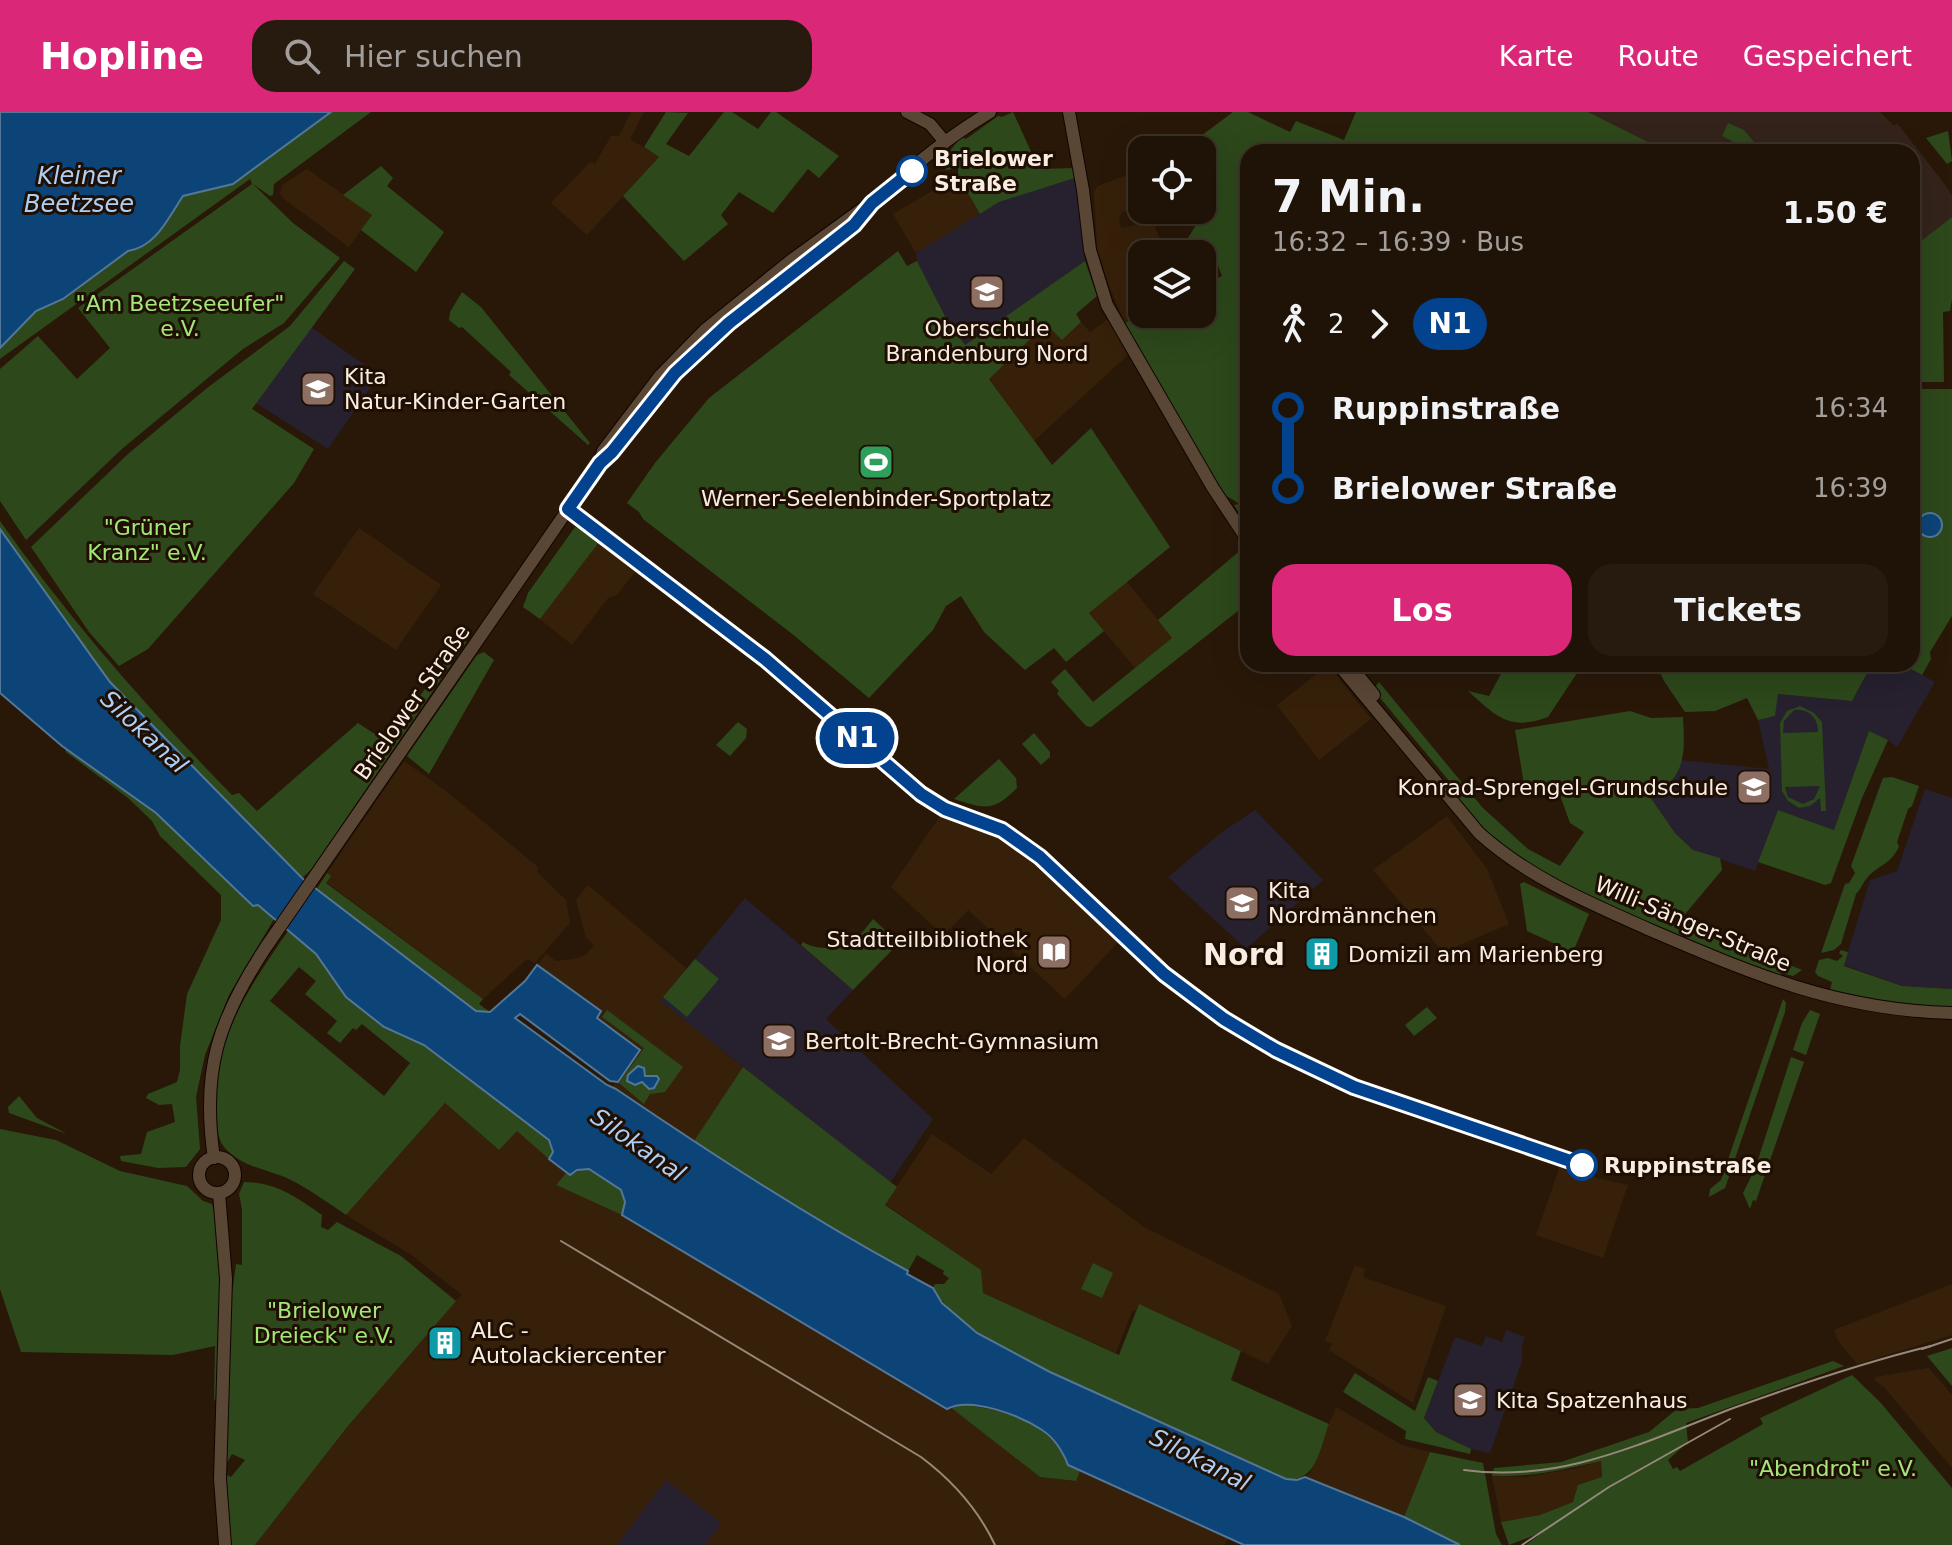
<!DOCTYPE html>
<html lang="de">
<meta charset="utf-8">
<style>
:root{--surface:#1f1206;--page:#271b10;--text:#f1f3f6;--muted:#a19e9b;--line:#3c3228;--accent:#db2777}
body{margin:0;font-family:"DejaVu Sans",sans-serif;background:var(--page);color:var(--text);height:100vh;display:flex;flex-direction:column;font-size:30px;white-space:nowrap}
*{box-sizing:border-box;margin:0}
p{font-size:26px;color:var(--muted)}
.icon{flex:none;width:44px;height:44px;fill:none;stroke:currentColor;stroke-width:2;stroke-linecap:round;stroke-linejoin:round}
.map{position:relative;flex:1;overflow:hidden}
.sheet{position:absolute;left:1240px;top:32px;width:680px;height:528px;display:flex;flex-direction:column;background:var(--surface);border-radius:24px;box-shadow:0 8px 32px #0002,0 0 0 2px var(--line)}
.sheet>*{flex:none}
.badge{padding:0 16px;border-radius:26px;font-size:28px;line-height:52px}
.tools{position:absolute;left:1128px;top:24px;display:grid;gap:16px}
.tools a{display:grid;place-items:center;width:88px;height:88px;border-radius:16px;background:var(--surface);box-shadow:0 8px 32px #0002,0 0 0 2px var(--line);font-size:40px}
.map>.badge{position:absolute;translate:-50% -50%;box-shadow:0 0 0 4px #fff}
.legs{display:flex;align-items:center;gap:12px;height:88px;padding:0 32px;font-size:26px}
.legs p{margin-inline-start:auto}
.overview{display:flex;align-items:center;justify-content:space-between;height:136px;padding:0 32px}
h1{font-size:44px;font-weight:600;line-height:60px}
.primary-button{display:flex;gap:16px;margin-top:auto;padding:16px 32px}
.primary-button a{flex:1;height:92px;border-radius:24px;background:var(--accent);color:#fff;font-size:32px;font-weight:600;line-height:92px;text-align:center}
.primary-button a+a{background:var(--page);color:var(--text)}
ul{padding:0 32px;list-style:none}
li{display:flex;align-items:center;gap:28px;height:80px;font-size:30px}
li i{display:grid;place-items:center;width:12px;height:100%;margin:0 10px;background:currentColor}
li i::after{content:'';width:20px;height:20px;margin:-10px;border:6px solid;border-radius:50%;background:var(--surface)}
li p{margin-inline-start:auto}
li:first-child i{background:linear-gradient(#0000 50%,currentColor 0)}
li:last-child i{background:linear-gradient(currentColor 50%,#0000 0)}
header{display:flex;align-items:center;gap:48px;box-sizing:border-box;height:112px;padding:0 40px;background:var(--accent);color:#fff}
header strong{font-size:38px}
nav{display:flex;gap:44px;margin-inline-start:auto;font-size:28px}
.search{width:560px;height:72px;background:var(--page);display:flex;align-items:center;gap:20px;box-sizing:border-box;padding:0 28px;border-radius:24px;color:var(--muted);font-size:30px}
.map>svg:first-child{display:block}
</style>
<header>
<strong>Hopline</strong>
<div class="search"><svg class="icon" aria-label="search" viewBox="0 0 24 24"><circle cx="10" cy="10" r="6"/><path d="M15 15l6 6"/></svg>Hier suchen</div>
<nav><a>Karte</a><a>Route</a><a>Gespeichert</a></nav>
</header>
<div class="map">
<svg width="1952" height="1433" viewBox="0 0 1952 1433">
<rect width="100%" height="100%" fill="#291808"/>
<g fill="#36200a">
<polygon points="631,0 644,0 630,27 659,45 587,123 551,91 590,50 595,52 611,24 619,24"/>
<polygon points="307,57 372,103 349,135 284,87 280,81 282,73"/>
<polygon points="1137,59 1142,75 1142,96 1122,100 1119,106 1121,116 1153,109 1165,142 1142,142 1142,202 1125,211 1109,174 1097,135 1094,80 1098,74"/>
<polygon points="958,64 980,102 916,141 893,102"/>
<polygon points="1108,207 1128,243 1034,329 989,266 1047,212 1062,228 1081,210 1090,220"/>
<polygon points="359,416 441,473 396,538 313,482"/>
<polygon points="600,429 638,456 617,483 608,486 572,533 540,507"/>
<polygon points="1126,469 1173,526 1135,556 1089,501"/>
<polygon points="1328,553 1371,607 1319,648 1277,593"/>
<polygon points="404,649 446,679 538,755 537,760 566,788 570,811 535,851 527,847 483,887 326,770 330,764 327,761"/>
<polygon points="943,700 1020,736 1120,828 1065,887 968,798 943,823 891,775"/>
<polygon points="1447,704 1487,757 1509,812 1443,840 1373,758"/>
<polygon points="588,773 687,857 661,889 743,955 694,1029 612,975 640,938 597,906 601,899 537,853 546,842 556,849 574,847 586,843 594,833 586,826 576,788"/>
<polygon points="445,991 499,1038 517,1018 566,1061 556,1073 622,1103 950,1295 1040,1365 1075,1369 1080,1359 1244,1433 1228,1427 1224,1433 255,1433 348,1314 445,1198 462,1183 410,1142 346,1103"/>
<polygon points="932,1022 991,1062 1024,1026 1144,1115 1279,1182 1292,1214 1268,1252 1139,1192 1135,1199 1132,1199 1116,1241 983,1181 980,1158 885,1092"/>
<polygon points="1561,1051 1593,1065 1628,1073 1603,1146 1536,1123"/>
<polygon points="1355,1153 1365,1157 1363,1165 1446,1194 1413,1291 1329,1238 1332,1232 1325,1229"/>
<polygon points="1952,1172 1952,1223 1857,1252 1839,1230 1834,1218"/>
<polygon points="1929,1256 1952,1283 1952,1356 1884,1275 1875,1269 1875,1265"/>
<polygon points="1336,1295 1404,1334 1430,1340 1404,1405 1305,1365 1310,1361"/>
<polygon points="1601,1348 1602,1365 1574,1390 1540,1403 1501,1410 1492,1364 1525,1365 1578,1356"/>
</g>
<g fill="#26202f">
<polygon points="1075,66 1085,149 965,234 948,210 917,149 916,141 999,90"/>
<polygon points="311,215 379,263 328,337 256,291"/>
<polygon points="1872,552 1902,552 1935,570 1897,635 1888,628 1869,620 1834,718 1778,698 1755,759 1693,738 1675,721 1648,682 1671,668 1681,648 1769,657 1758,608 1775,603 1777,582 1852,589"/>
<polygon points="1925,677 1952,686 1952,877 1902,874 1844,853 1870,768 1897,759"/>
<polygon points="1255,698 1323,768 1246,837 1168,765 1222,720"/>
<polygon points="745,786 853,878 826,907 933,1007 890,1071 660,889"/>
<polygon points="1506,1218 1525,1225 1522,1232 1522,1249 1490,1341 1465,1336 1460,1331 1436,1320 1424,1306 1455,1225 1482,1234 1486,1224 1502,1230"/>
<polygon points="666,1368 719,1409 720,1414 705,1433 617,1433"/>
</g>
<polygon fill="#33231b" points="1588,0 1880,0 1893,13 1898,12 1946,74 1952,84 1952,105 1912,136 1912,40 1668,40"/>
<g fill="#2d481b" fill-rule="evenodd">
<path d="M331 0H371L274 72 273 83 270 84 253 72 293 111 340 146 284 211 243 237 123 336 26 428 0 389V257L38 224 77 267 110 236 78 196 252 72 250 67 0 247V236L36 199 61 188 128 139C156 135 168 105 183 84L233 72Z"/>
<polygon points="666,0 688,1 666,32 689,44 724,0 732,0 758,17 771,0 776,0 839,44 819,66 808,57 773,101 739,80 721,103 728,112 684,149 623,84 659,45 644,35"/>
<polygon points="1013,0 1039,57 1074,56 1075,66 999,90 980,102 958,64 958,56 946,58 941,50 961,25 966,27 998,4 1002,5"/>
<polygon points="1233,0 1248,0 1290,20 1296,9 1344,28 1356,0 1588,0 1668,40 1248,40 1248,415 1234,393 1240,392 1213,376 1209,358 1125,211 1142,202 1202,202 1202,173 1222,164 1213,141 1188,126 1208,93 1213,64 1202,50 1202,38 1193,38 1189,33"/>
<polygon points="1728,11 1744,18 1758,35 1754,40 1722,24"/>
<polygon points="1948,19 1952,49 1947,52 1926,26"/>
<polygon points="381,54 393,66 387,74 444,120 416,160 361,118 372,103 343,83"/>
<polygon points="1952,105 1952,187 1950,199 1943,200 1944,270 1912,270 1912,136"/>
<polygon points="898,139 907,154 917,149 948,210 965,233 1085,149 1097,184 1076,202 1081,210 1062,228 1046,212 989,267 1052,353 1091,316 1170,435 1089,501 1104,519 1066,550 1054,536 1025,558 984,520 961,484 946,494 933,518 869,586 791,521 643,407 639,400 627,391 655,351 709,286"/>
<polygon points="344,149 355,157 252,297 314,337 294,371 148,537 119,554 89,520 31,435 128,342 207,276 290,214"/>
<polygon points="462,180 481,195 590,331 588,333 509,263 511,260 462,215 459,216 449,208 450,200"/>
<polygon points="1912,277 1952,277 1952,504 1930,540 1931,547 1922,563 1902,552 1912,552"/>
<path d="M0 409C69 507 148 597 232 683L239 681 257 699 358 611 387 630 463 524 466 523 469 526 311 758 302 766 110 570 0 417Z"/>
<polygon points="575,415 587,419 600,429 540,507 523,495 528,481"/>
<polygon points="1242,437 1241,446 1248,449 1248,491 1091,615 1086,614 1057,582 1059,579 1051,570 1065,557 1093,590 1172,526 1158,508"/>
<polygon points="484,540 494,548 429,662 407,644 477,543"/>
<path d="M1501 552H1583L1548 605C1509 620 1495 603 1468 579L1489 584 1501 562 1497 559Z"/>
<polygon points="1656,552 1872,552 1852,589 1778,582 1775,604 1758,608 1747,586 1715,599 1685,600 1664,569"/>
<path d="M1379 570 1482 695 1528 737 1560 754 1584 720 1570 711 1557 675 1526 684 1515 618 1630 599 1651 606 1683 605C1684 625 1687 653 1671 669 1666 674 1655 678 1648 682L1675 721 1693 738 1720 746 1722 758 1680 808 1802 858 1793 864 1782 861 1781 863 1737 849 1563 774 1491 729 1461 694 1450 670 1376 581 1375 575Z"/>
<path d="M1800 594 1814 601 1822 610 1826 699H1821L1820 686 1810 694 1799 696 1788 689 1782 679 1780 611 1787 599ZM1794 598C1809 596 1818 606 1818 620L1783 621 1784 609ZM1820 674 1814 687 1803 692 1788 685 1785 675Z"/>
<polygon points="738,610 747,617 746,626 730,644 716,633"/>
<polygon points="1869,619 1888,628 1862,686 1831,771 1825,773 1758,750 1778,698 1834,718"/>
<polygon points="1034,621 1050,640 1050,645 1041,653 1022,632"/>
<polygon points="65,637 156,701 253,794 258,793 274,807 229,883 205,943 196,985 200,1037 186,1055 158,1056 121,1049 120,1044 141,1042 147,1020 175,1010 172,992 159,993 146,986 148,982 177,970 180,958 180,934 187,882 221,808 221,783 160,724 152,709 128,686 66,640"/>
<path d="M999 647 1016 666 1017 676C993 700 985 697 954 687Z"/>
<path d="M1892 665 1919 674 1912 694 1908 697 1897 730 1899 735C1889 754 1879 752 1867 766 1862 772 1861 777 1856 782L1841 832 1834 838 1821 841 1845 772 1849 771 1855 761 1851 754 1880 674 1883 666Z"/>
<polygon points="327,761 331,764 326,771 483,887 479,892 490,900 476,899 316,778"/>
<polygon points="1524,770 1589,802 1573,840 1527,819 1520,772"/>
<path d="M873 807 899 831 853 878 801 833 803 830C816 839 842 837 855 827 862 822 868 813 873 807Z"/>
<path d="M288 819 316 842 346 885 384 915 424 933 549 1028 553 1040 549 1047 517 1019 499 1038 445 991 346 1103C330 1092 313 1080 295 1070 272 1057 243 1057 225 1036 216 1026 216 1008 216 995 215 923 249 876 288 819ZM299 855 316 869 305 882 337 909 327 921 340 931 353 916 356 918 362 912 410 951 384 984 270 889Z"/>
<polygon points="1841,838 1848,840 1844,854 1902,874 1952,877 1952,897 1906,894 1830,878 1832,870 1818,864 1815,860 1819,848 1828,846 1837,849 1843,844 1839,841"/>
<polygon points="695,847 719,867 687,905 663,885"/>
<polygon points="1783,887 1786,891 1785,900 1725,1076 1709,1085 1710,1077 1721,1068"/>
<polygon points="1427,895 1437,906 1414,924 1405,913"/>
<polygon points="607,898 683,955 665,980 650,982 644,992 619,971 644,936 602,905"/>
<polygon points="1810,898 1820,902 1806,943 1793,938 1802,911"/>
<polygon points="1791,945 1804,950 1756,1089 1753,1088 1750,1097 1743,1081 1755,1057"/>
<path d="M743 955 897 1075 885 1093 981 1158 983 1181 1119 1243 1139 1192 1241 1239 1231 1268 1329 1312C1320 1335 1317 1371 1286 1367 1232 1342 1178 1318 1124 1293 1065 1266 968 1232 933 1176L935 1172H944L949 1166 943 1162 944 1159 917 1143 908 1159 800 1098 694 1029Z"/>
<polygon points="19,984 37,1006 67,1022 9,1001 8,995"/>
<path d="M0 1017 56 1028 120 1059 187 1074 203 1089 212 1092C231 1153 220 1223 217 1286L214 1289 215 1234 173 1243 21 1240 0 1177Z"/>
<path d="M583 1056C594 1058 619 1071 624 1082 627 1089 625 1096 622 1103L556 1073 566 1061 570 1063Z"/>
<path d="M244 1070C276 1070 296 1085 322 1103L321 1115 328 1118 337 1110 401 1144 456 1189 348 1314 255 1433H232L224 1408 225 1362 231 1365 245 1348 232 1342 227 1351 226 1347 232 1182 236 1152 242 1153V1097L239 1082Z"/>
<polygon points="1093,1151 1113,1161 1102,1186 1081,1177"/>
<polygon points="1952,1236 1952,1274 1927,1244"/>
<path d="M1833 1249 1844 1254 1686 1311 1688 1330 1668 1348 1673 1357 1677 1355 1680 1359 1763 1312 1760 1306 1852 1263 1880 1290 1952 1376V1433H1526L1543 1420 1509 1433 1501 1410 1540 1403 1573 1390 1578 1373 1602 1365 1601 1349C1561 1358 1535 1365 1492 1364L1494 1356 1561 1350 1649 1320 1677 1297 1698 1296Z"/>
<polygon points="1355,1261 1415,1299 1428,1265 1438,1269 1424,1306 1436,1320 1471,1337 1470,1342 1405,1327 1406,1319 1343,1280"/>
<path d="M963 1293C1004 1297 1052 1311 1068 1353L1080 1359 1076 1369 1040 1365 950 1295Z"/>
<polygon points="1430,1340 1483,1351 1496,1422 1502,1433 1460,1433 1404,1405"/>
</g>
<g fill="#0d4477" stroke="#547797" stroke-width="2">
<path d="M0 0H331L233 72 183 84C168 106 156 135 128 139L63 187 36 199 0 236Z"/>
<circle cx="1930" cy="413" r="12"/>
<path d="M0 417 110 570 302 766 476 899 490 900 525 869 537 853 601 899 597 906 640 938 618 970 610 969 520 902 515 906 607 973 616 977C712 1042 807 1104 908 1159L907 1162 933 1176 942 1191 977 1221 1050 1260 1286 1367 1297 1368 1305 1365 1404 1405 1460 1433H1244L1068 1353C1063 1340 1054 1326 1042 1318 1021 1304 971 1284 947 1297L622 1103 625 1090 621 1078 589 1057 577 1058 570 1063 549 1047 553 1040 549 1028 424 933 384 915 346 885 316 842 258 793 253 794 156 701 62 634 0 581Z"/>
<polygon points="638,954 644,956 645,964 657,964 659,967 654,976 649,977 642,970 635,973 627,969 628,963"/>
</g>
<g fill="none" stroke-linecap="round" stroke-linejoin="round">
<defs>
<g id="secondary">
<polyline points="907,0 930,12 945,30"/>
<polyline points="1069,0 1083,78 1090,138 1107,193 1213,376 1248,429"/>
<polyline points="601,347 603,339 660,264 705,218 793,147 862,97"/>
<path d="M1338 552 1479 721C1529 766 1588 790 1648 817 1753 862 1836 898 1952 901"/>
<polyline points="1349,552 1374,583"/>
<circle cx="217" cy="1063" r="18"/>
<path d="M214 1046C201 959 218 908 266 835L600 351C630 324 650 287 679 258 733 204 795 160 854 113 890 70 942 29 990 0"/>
<polyline points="219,1081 226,1167 220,1367 225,1433"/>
</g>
</defs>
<use href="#secondary" stroke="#110400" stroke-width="14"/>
<use href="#secondary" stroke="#5a4635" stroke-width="12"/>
<g stroke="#96887b" stroke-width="2">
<path d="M561 1129 921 1345C953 1369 978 1397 995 1433"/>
<polyline points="1922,1237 1952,1227"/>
<path d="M1464 1358C1564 1372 1647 1328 1739 1294 1803 1271 1865 1250 1931 1234"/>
<polyline points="1522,1433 1609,1375 1730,1307"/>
</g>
</g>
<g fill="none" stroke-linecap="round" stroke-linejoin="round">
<defs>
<polyline id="line-1" points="912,59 872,91 854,113 729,211 675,261 612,340 600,351 568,397 765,547 921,682 945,697 1002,718 1040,745 1164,862 1224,907 1276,938 1354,975 1582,1053"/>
</defs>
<use href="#line-1" stroke="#fff" stroke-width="18"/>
<use href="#line-1" stroke="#02428e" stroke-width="12"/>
</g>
<defs>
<symbol id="school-square" viewBox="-11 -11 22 22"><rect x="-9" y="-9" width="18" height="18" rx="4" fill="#8d6e63" stroke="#1f0f02"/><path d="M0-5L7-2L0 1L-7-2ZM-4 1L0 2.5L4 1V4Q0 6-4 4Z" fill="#fff"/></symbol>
<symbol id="stadium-square" viewBox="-11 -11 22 22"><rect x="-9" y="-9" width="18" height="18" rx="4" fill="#2e9e5b" stroke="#1f0f02"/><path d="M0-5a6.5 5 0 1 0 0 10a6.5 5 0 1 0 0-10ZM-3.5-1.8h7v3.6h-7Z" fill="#fff"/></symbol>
<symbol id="library-square" viewBox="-11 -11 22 22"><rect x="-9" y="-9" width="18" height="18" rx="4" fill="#8d6e63" stroke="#1f0f02"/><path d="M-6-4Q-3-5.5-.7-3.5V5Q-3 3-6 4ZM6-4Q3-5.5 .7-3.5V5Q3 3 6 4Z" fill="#fff"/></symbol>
<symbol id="building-square" viewBox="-11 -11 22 22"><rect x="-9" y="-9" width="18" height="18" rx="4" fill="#0f9aa8" stroke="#1f0f02"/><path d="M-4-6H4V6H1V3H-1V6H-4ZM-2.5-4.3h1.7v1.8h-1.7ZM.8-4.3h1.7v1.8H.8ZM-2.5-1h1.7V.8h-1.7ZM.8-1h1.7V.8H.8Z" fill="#fff"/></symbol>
</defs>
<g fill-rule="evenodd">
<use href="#school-square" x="967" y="160" width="40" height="40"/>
<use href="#school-square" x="298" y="257" width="40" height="40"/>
<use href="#stadium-square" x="856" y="330" width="40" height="40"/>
<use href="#school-square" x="1734" y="655" width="40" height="40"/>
<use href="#school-square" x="1222" y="771" width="40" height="40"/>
<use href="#library-square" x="1034" y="820" width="40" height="40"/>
<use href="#building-square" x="1302" y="822" width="40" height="40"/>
<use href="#school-square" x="759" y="909" width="40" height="40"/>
<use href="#building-square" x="425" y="1211" width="40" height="40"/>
<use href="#school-square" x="1450" y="1268" width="40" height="40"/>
</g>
<g fill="#fff" stroke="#02428e" stroke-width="4">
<circle cx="912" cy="59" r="14"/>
<circle cx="1582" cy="1053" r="14"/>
</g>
<g text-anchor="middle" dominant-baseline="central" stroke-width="6" stroke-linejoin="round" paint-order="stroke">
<g font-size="22" font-weight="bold" fill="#f9ede3" stroke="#1f0f02" text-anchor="start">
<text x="934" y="46">Brielower<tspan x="934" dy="25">Straße</tspan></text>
<text x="1604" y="1053">Ruppinstraße</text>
</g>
<g font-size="22" fill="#a2e778" stroke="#1f0f02">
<text x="180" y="191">"Am Beetzseeufer"<tspan x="180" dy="25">e.V.</tspan></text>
<text x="147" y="415">"Grüner<tspan x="147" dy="25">Kranz" e.V.</tspan></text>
<text x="324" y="1198">"Brielower<tspan x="324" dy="25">Dreieck" e.V.</tspan></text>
<text x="1833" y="1356">"Abendrot" e.V.</text>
</g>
<g font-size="22" fill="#f9ede3" stroke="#1f0f02" text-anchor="start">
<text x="987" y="216" text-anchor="middle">Oberschule<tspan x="987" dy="25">Brandenburg Nord</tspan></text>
<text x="344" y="264">Kita<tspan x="344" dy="25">Natur-Kinder-Garten</tspan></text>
<text x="876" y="386" text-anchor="middle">Werner-Seelenbinder-Sportplatz</text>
<text x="1728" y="675" text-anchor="end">Konrad-Sprengel-Grundschule</text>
<text x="1268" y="778">Kita<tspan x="1268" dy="25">Nordmännchen</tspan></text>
<text x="1028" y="827" text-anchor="end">Stadtteilbibliothek<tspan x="1028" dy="25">Nord</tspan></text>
<text x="1348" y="842">Domizil am Marienberg</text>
<text x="805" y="929">Bertolt-Brecht-Gymnasium</text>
<text x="471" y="1218">ALC -<tspan x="471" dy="25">Autolackiercenter</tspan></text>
<text x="1496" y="1288">Kita Spatzenhaus</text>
</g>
<g font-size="22" fill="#f9ede3" stroke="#1f0f02">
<text transform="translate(412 590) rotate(-55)">Brielower Straße</text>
<text transform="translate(1693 812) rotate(23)">Willi-Sänger-Straße</text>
</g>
<g font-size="24" font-style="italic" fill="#aecff5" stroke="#1f0f02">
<text x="79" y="64">Kleiner<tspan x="79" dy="28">Beetzsee</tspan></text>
<text transform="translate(144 620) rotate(43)">Silokanal</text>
<text transform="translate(638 1033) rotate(35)">Silokanal</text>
<text transform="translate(1200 1348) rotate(27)">Silokanal</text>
</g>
<g font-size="30" font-weight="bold" fill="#f9ede3" stroke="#1f0f02">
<text x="1244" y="842">Nord</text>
</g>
</g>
</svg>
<div class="tools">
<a><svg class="icon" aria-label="locate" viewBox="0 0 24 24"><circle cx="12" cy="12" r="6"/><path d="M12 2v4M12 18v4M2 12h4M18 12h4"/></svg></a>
<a><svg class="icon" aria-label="layers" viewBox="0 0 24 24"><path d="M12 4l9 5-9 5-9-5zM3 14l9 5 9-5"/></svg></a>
</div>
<b class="badge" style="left:857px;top:626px;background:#02428e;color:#fff">N1</b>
<section class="sheet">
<div class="overview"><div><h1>7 Min.</h1><p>16:32 – 16:39 · Bus</p></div><b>1.50 €</b></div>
<div class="legs"><svg class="icon" aria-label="walk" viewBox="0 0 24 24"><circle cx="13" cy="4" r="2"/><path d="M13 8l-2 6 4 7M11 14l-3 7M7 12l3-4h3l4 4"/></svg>2<svg class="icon" aria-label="forward" viewBox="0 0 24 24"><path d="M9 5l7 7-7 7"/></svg><b class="badge" style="background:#02428e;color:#fff">N1</b></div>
<ul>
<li><i style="color:#02428e"></i><b>Ruppinstraße</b><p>16:34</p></li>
<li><i style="color:#02428e"></i><b>Brielower Straße</b><p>16:39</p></li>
</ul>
<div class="primary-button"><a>Los</a><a>Tickets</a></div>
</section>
</div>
